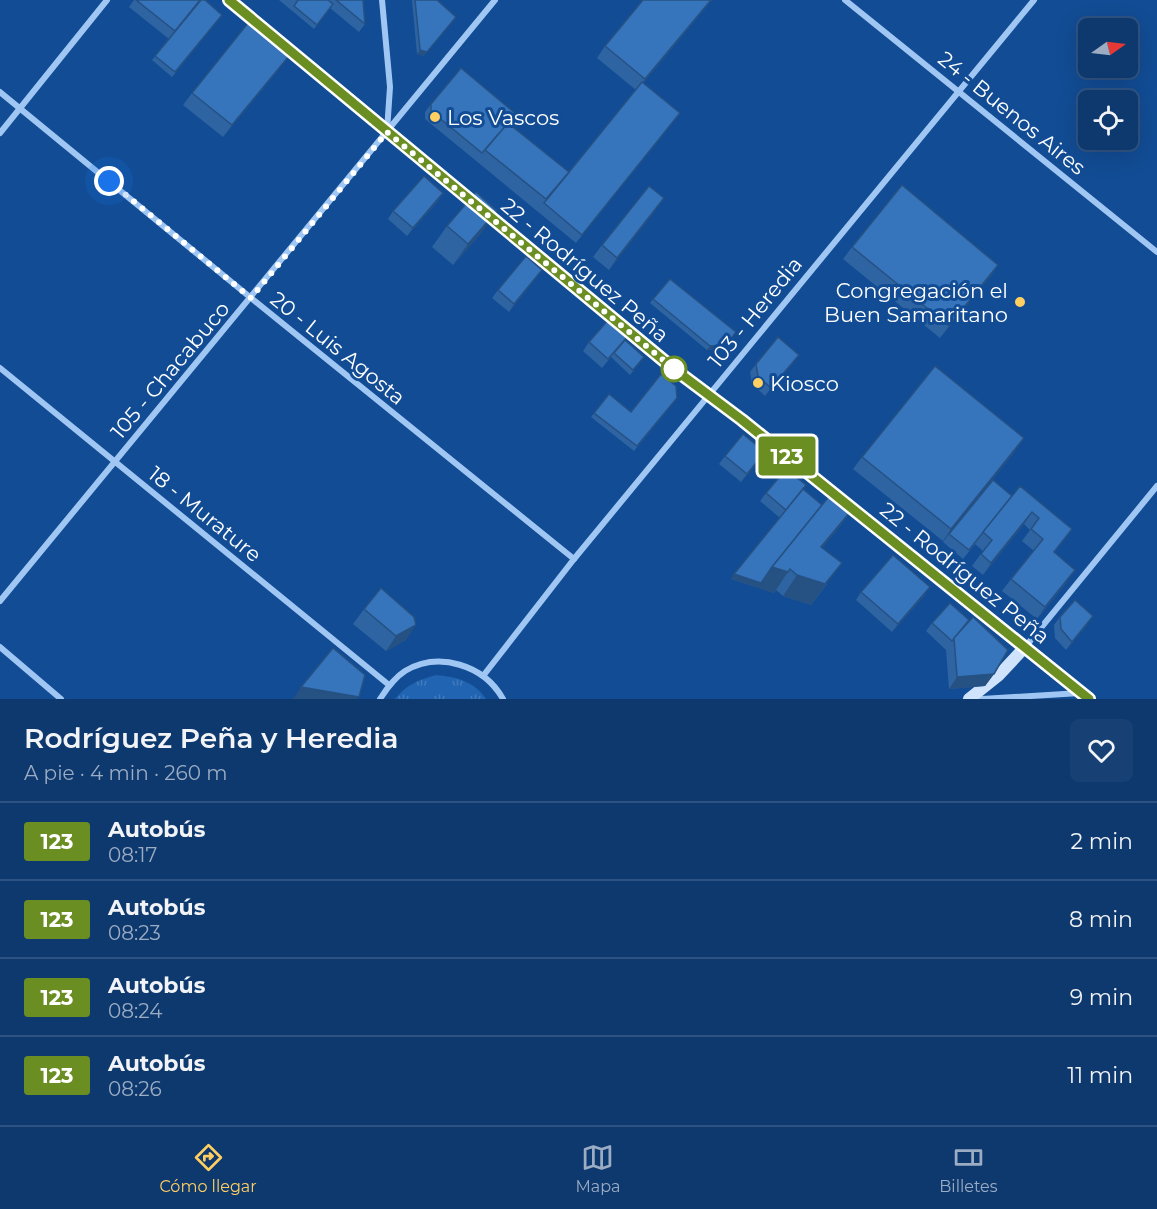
<!DOCTYPE html>
<html lang="es">
<meta charset="utf-8">
<style>
:root{--surface:#0e396f;--page:#174074;--text:#f1f3f6;--muted:#9bacc3;--line:#2e5382;--accent:#ffcf62}
body{margin:0;font-family:Montserrat,sans-serif;background:var(--page);color:var(--text);height:100vh;display:flex;flex-direction:column;font-size:22px;white-space:nowrap}
*{box-sizing:border-box;margin:0}
p{font-size:20px;color:var(--muted)}
.icon{flex:none;width:33px;height:33px;fill:none;stroke:currentColor;stroke-width:2;stroke-linecap:round;stroke-linejoin:round}
.map{position:relative;height:699px;overflow:hidden}
.sheet{display:flex;flex-direction:column;background:var(--surface);flex:1}
.sheet>*{flex:none}
.badge{padding:0 12px;border-radius:4px;font-size:21px;line-height:39px}
.needle{width:39px;rotate:76deg}
.buttons{position:absolute;left:1078px;top:18px;display:grid;gap:12px}
.buttons a{display:grid;place-items:center;width:60px;height:60px;border-radius:9px;background:var(--surface);box-shadow:0 6px 24px #0002,0 0 0 2px var(--line);font-size:30px}
.you{position:absolute;width:30px;height:30px;margin:-15px;border:4px solid #fff;border-radius:50%;background:#1a73e8;box-shadow:0 0 0 9px #1a73e833}
.map>.badge{position:absolute;translate:-50% -50%;box-shadow:0 0 0 3px #fff}
.round{display:grid;place-items:center;flex:none;width:63px;height:63px;border-radius:9px;background:var(--page)}
.overview{display:flex;align-items:center;justify-content:space-between;height:102px;padding:0 24px}
h1{font-size:28px;font-weight:600;line-height:45px}
ul{padding:0;list-style:none}
li{display:flex;align-items:center;gap:18px;height:78px;padding:0 24px;border-top:2px solid var(--line)}
li div{flex:1}
li b{display:block;font-size:22px}
li em{font-style:normal}
li .badge{min-width:66px;font-weight:700;text-align:center}
.menu{display:flex;justify-content:space-around;align-items:center;height:84px;border-top:2px solid var(--line);background:var(--surface);font-size:16px;color:var(--muted)}
.menu a{display:grid;justify-items:center;gap:3px}
.menu .active{color:var(--accent)}
.map>svg:first-child{display:block}
</style>
<div class="map">
<svg width="1157" height="699" viewBox="0 0 1157 699">
<defs>
<pattern id="park-tufts" width="24" height="20" patternUnits="userSpaceOnUse" patternTransform="scale(1.5)"><rect width="24" height="20" fill="#2164b1"/><path d="M3 7l-1-3M5 7V3M7 7l1-3M15 17l-1-3M17 17v-4M19 17l1-3" fill="none" stroke="#427bbd"/></pattern>
</defs>
<rect width="100%" height="100%" fill="#124c94"/>
<path fill="url(#park-tufts)" d="M436 675C456 677 474 681 486 699H395C406 685 418 680 436 675Z"/>
<g fill="none" stroke-linecap="round" stroke-linejoin="round">
<g stroke="#a0c7f3" stroke-width="6">
<polyline points="382,0 390,87 387,131"/>
<polyline points="845,0 1157,252"/>
<polyline points="0,92 251,298 574,559"/>
<polyline points="0,133 107,0"/>
<polyline points="0,368 389,685"/>
<polyline points="0,601 495,0"/>
<polyline points="1026,646 1157,486"/>
<polyline points="0,647 61,699"/>
<polyline points="483,676 574,559 1034,0"/>
<path d="M380 699C387 688 394 678 405 671 439 651 484 665 503 699"/>
<polyline points="982,699 1080,693"/>
</g>
<g stroke="#cfe4fc" stroke-width="12">
<polyline points="229,0 674,369 742,420 1089,699"/>
<polyline points="969,699 999,675 1026,646"/>
</g>
</g>
<g fill="#2e64a1">
<polygon points="134,0 205,0 222,15 172,77 152,60 169,39 129,7"/>
<polygon points="279,0 363,0 365,24 359,32 330,8 314,29"/>
<polygon points="412,0 437,0 424,56 417,54"/>
<polygon points="643,0 712,0 643,83 674,121 576,243 425,119 425,112 431,104 509,123 569,172 636,90 597,58 605,46"/>
<polygon points="280,68 223,137 183,105 192,93"/>
<polygon points="443,193 437,202 407,236 388,219 393,211"/>
<polygon points="664,198 609,270 593,257 602,245"/>
<polygon points="447,226 482,232 453,265 432,247"/>
<polygon points="852,247 998,265 990,277 940,338 843,259"/>
<polygon points="542,270 509,312 492,298 498,290"/>
<polygon points="653,299 733,336 723,349 707,350 650,303"/>
<polygon points="625,340 644,357 630,375 611,357 602,368 583,351 589,342"/>
<polygon points="793,363 765,396 752,384 750,372 756,364"/>
<polygon points="609,394 631,412 674,402 634,451 591,417"/>
<polygon points="1016,450 943,541 853,469 862,457"/>
<polygon points="725,456 760,460 741,482 719,464"/>
<polygon points="1020,486 1063,541 1054,553 1067,582 1037,619 1002,591 1011,579 1034,551 1022,541 1030,530 1024,524 983,575 972,566 983,551 975,544 976,543 963,559 943,542 949,534 1012,496"/>
<polygon points="803,489 822,505 855,506 840,526 822,548 827,584 811,605 783,596 776,590 774,593 731,579 780,518 760,501 766,493"/>
<polygon points="861,592 925,595 892,632 856,600"/>
<polygon points="950,603 994,674 985,686 949,689 946,650 926,631 932,623"/>
<polygon points="364,609 406,640 386,651 353,624"/>
<polygon points="1060,617 1087,625 1066,650 1055,638 1054,625"/>
</g>
<g fill="#265183">
<polygon points="711,0 712,0 636,91 645,79"/>
<polygon points="453,21 424,56 417,54 420,50"/>
<polygon points="289,56 280,68 223,137 232,125"/>
<polygon points="680,113 674,121 576,243 582,235"/>
<polygon points="443,193 437,202 407,236 413,228"/>
<polygon points="664,198 656,210 609,270 617,258"/>
<polygon points="497,211 482,232 453,265 468,244"/>
<polygon points="998,265 990,277 940,338 949,326"/>
<polygon points="542,270 536,278 509,312 514,304"/>
<polygon points="736,332 723,349 707,350 710,346"/>
<polygon points="799,355 793,363 765,396 771,388"/>
<polygon points="1024,438 1016,450 943,541 951,529"/>
<polygon points="765,452 760,460 741,482 747,474"/>
<polygon points="855,506 840,526 806,568 821,547"/>
<polygon points="1032,512 1024,524 983,575 991,563"/>
<polygon points="842,563 811,605 783,596 797,575"/>
<polygon points="772,567 788,572 774,593 731,579 734,574"/>
<polygon points="1075,570 1067,582 1037,619 1045,607"/>
<polygon points="930,587 925,595 892,632 898,624"/>
<polygon points="1093,616 1087,625 1066,650 1072,642"/>
<polygon points="416,625 406,640 386,651 396,636"/>
<polygon points="994,674 985,686 949,689 957,677"/>
<polygon points="301,687 359,697 357,699 293,699"/>
</g>
<g fill="#3674bb" stroke="#265183" stroke-width="1.5">
<polygon points="136,0 200,0 175,31"/>
<polygon points="201,0 205,0 222,15 175,72 155,56"/>
<polygon points="298,0 328,0 333,4 317,25 294,6"/>
<polygon points="336,0 363,0 365,24"/>
<polygon points="415,0 437,0 456,17 427,52 420,50"/>
<polygon points="643,0 711,0 645,79 605,46"/>
<polygon points="248,23 289,56 232,125 192,93"/>
<polygon points="461,68 516,114 482,153 431,111 431,104"/>
<polygon points="642,82 680,113 582,235 544,203"/>
<polygon points="508,123 569,172 546,199 485,150"/>
<polygon points="424,176 443,193 413,228 393,211"/>
<polygon points="902,185 998,265 949,326 852,247"/>
<polygon points="649,186 664,198 617,258 602,245"/>
<polygon points="476,192 497,211 468,244 447,226"/>
<polygon points="526,256 542,270 514,304 498,290"/>
<polygon points="670,279 736,332 726,345 710,346 653,299"/>
<polygon points="609,319 628,336 608,359 589,342"/>
<polygon points="778,337 799,355 771,388 758,376 756,364"/>
<polygon points="625,340 644,357 633,370 614,353"/>
<polygon points="935,366 1024,438 951,529 862,457"/>
<polygon points="661,374 676,386 677,398 637,446 594,413 609,394 631,412"/>
<polygon points="743,434 765,452 747,474 725,456"/>
<polygon points="786,469 806,485 786,510 766,493"/>
<polygon points="993,480 1012,496 969,550 949,534"/>
<polygon points="1020,486 1072,529 1054,552 1075,570 1045,607 1011,579 1043,539 1031,529 1039,518 1032,512 991,563 981,554 992,540 983,532"/>
<polygon points="803,489 822,505 772,567 761,583 734,574"/>
<polygon points="835,489 855,506 821,547 842,563 825,584 797,575 790,569 788,572 772,567"/>
<polygon points="893,555 930,587 898,624 861,592"/>
<polygon points="381,588 414,617 416,625 396,636 364,609"/>
<polygon points="1075,600 1093,616 1072,642 1061,629 1060,617"/>
<polygon points="950,603 969,620 952,641 932,623"/>
<polygon points="973,617 1008,650 994,674 957,677 954,638"/>
<polygon points="333,648 365,675 359,697 301,687"/>
</g>
<g fill="none" stroke-linecap="round" stroke-linejoin="round">
<defs>
<polyline id="line" points="229,0 674,369 742,420 1089,699"/>
</defs>
<use href="#line" stroke="#fff" stroke-width="14"/>
<use href="#line" stroke="#6b8e23" stroke-width="9"/>
<polyline stroke="#fff" stroke-width="6" stroke-dasharray="0 10.8" points="109,181 251,298 387,132 674,369"/>
</g>
<g fill="#ffcf62" stroke="#124c94" stroke-width="2">
<circle cx="435" cy="117" r="6"/>
<circle cx="1020" cy="302" r="6"/>
<circle cx="758" cy="383" r="6"/>
</g>
<circle fill="#fff" stroke="#6b8e23" stroke-width="3" cx="674" cy="369" r="12"/>
<g text-anchor="middle" dominant-baseline="central" stroke-width="6" stroke-linejoin="round" paint-order="stroke">
<g font-size="21" fill="#fff" stroke="#124c94">
<text transform="translate(1012 113) rotate(39)">24 - Buenos Aires</text>
<text transform="translate(585 270) rotate(40)">22 - Rodríguez Peña</text>
<text transform="translate(755 312) rotate(-51)">103 - Heredia</text>
<text transform="translate(338 348) rotate(39)">20 - Luis Agosta</text>
<text transform="translate(170 370) rotate(-50)">105 - Chacabuco</text>
<text transform="translate(205 514) rotate(39)">18 - Murature</text>
<text transform="translate(965 573) rotate(39)">22 - Rodríguez Peña</text>
</g>
<g font-size="21" fill="#fff" stroke="#124c94" text-anchor="start">
<text x="447" y="117">Los Vascos</text>
<text x="1008" y="290" text-anchor="end">Congregación el<tspan x="1008" dy="24">Buen Samaritano</tspan></text>
<text x="770" y="383">Kiosco</text>
</g>
</g>
</svg>
<div class="buttons">
<a><svg class="needle" viewBox="-14 -14 28 28"><path d="M0-13l5 13h-10z" fill="#e53935"/><path d="M0 13l5-13h-10z" fill="#9bacc3"/></svg></a>
<a><svg class="icon" aria-label="locate" viewBox="0 0 24 24"><circle cx="12" cy="12" r="6"/><path d="M12 2v4M12 18v4M2 12h4M18 12h4"/></svg></a>
</div>
<div class="you" style="left:109px;top:181px"></div>
<b class="badge" style="left:787px;top:456px;background:#6b8e23;color:#fff">123</b>
</div>
<section class="sheet">
<div class="overview"><div><h1>Rodríguez Peña y Heredia</h1><p>A pie · 4 min · 260 m</p></div><a class="round"><svg class="icon" aria-label="heart" viewBox="0 0 24 24"><path d="M12 20l-8-8c-3-5 5-10 8-4 3-6 11-1 8 4z"/></svg></a></div>
<ul>
<li><span class="badge" style="background:#6b8e23;color:#fff">123</span><div><b>Autobús</b><p>08:17</p></div><em>2 min</em></li>
<li><span class="badge" style="background:#6b8e23;color:#fff">123</span><div><b>Autobús</b><p>08:23</p></div><em>8 min</em></li>
<li><span class="badge" style="background:#6b8e23;color:#fff">123</span><div><b>Autobús</b><p>08:24</p></div><em>9 min</em></li>
<li><span class="badge" style="background:#6b8e23;color:#fff">123</span><div><b>Autobús</b><p>08:26</p></div><em>11 min</em></li>
</ul>
</section>
<nav class="menu">
<a class="active"><svg class="icon" aria-label="directions" viewBox="0 0 24 24"><path d="M12 3l9 9-9 9-9-9zM9 14v-3h6M13 9l2 2-2 2"/></svg>Cómo llegar</a>
<a><svg class="icon" aria-label="map" viewBox="0 0 24 24"><path d="M3 6l6-2 6 2 6-2v14l-6 2-6-2-6 2zM9 4v14M15 6v14"/></svg>Mapa</a>
<a><svg class="icon" aria-label="tickets" viewBox="0 0 24 24"><path d="M3 7h18v10H3zM15 7v10"/></svg>Billetes</a>
</nav>
